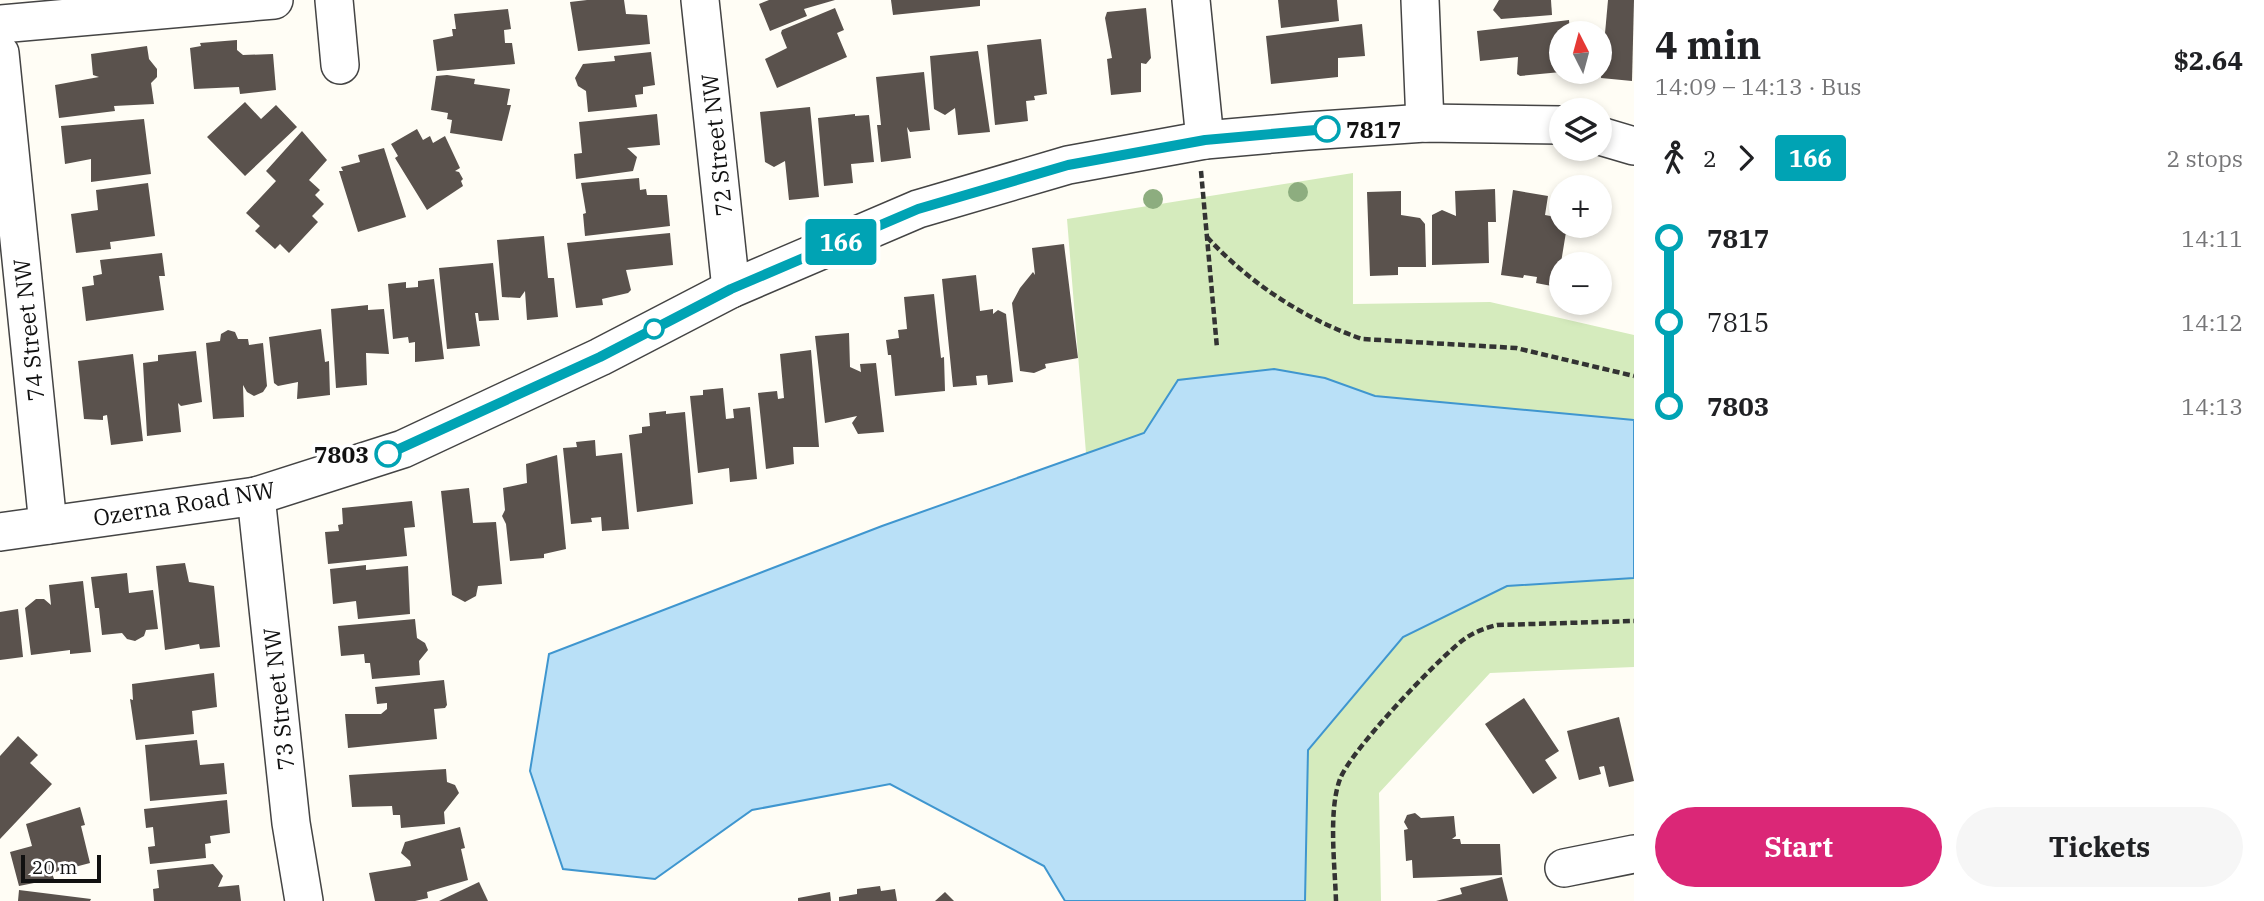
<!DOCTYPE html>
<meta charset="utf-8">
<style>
:root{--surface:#fff;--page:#f6f6f6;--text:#202124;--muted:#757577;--accent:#db2777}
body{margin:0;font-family:"IBM Plex Serif",serif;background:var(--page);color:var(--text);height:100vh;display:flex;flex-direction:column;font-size:26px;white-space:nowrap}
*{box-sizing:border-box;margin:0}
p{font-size:23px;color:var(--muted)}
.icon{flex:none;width:38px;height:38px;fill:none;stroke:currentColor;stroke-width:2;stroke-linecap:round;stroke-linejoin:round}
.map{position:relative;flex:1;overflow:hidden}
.drawer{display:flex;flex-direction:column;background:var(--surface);width:630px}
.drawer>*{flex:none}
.badge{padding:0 14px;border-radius:5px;font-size:24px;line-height:46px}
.needle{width:46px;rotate:354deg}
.buttons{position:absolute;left:1549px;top:21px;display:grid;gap:14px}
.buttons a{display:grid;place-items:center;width:63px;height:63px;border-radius:50%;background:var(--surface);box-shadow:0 4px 10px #0003;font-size:35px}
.scale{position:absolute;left:21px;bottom:18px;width:80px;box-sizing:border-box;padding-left:7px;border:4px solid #111;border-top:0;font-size:19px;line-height:24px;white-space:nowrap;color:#111;-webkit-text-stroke:5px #fff;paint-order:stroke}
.map>.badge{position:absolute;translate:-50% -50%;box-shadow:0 0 0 4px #fff}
.legs{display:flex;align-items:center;gap:10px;height:77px;padding:0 21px;font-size:23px}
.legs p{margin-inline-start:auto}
.overview{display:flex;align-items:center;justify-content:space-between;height:119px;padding:0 21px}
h1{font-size:38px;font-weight:700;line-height:52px}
.primary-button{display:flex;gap:14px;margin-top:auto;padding:14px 21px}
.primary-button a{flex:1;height:80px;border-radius:42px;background:var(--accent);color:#fff;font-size:28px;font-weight:700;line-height:80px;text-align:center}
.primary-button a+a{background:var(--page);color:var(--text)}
ul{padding:0 21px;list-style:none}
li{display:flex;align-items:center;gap:24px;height:84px;font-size:26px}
li i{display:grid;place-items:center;width:10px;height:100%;margin:0 9px;background:currentColor}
li i::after{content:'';width:18px;height:18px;margin:-9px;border:5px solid;border-radius:50%;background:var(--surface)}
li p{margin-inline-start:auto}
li:first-child i{background:linear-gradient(#0000 50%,currentColor 0)}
li:last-child i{background:linear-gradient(currentColor 50%,#0000 0)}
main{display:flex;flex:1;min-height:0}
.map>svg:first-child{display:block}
</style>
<main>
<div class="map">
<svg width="1634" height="901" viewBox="0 0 1634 901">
<rect width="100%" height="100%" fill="#fffdf5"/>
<polygon fill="#d5ebbd" points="1353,173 1353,304 1490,302 1634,335 1634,667 1490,673 1379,793 1381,901 1065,901 1044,866 890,784 752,810 655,879 563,869 530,771 549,654 1086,453 1067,219"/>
<polygon fill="#b9e0f7" stroke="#3f96cf" stroke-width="2" points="1274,369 1325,378 1375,396 1634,420 1634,578 1507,586 1403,637 1308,750 1305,901 1065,901 1044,866 890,784 752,810 655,879 563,869 530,771 549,654 882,526 1144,433 1178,380"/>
<g fill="#5a524d">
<polygon points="587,0 624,0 626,14 647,15 650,44 578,51 570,2"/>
<polygon points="769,0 835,0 804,9 807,16 770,31 759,4"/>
<polygon points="891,0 980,0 980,6 893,15"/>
<polygon points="1278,0 1337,0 1339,21 1281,28"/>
<polygon points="1499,0 1551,0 1552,15 1501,19 1493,10"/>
<polygon points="1608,0 1634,0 1632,81 1601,78"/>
<polygon points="835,8 844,30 837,33 847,57 777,88 765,59 787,48 781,33 782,30"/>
<polygon points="1146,8 1151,58 1146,64 1141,63 1141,92 1111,95 1107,59 1112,58 1105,18 1107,12"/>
<polygon points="508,9 511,29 504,30 505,43 512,43 515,64 437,71 433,40 453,36 452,29 456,29 454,14"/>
<polygon points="1569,20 1570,33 1561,33 1561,72 1520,76 1517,74 1518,57 1480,61 1477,31"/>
<polygon points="1362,24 1365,56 1338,58 1338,77 1271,84 1266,36"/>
<polygon points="1041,39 1047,94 1034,96 1035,100 1026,101 1028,121 995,125 987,45"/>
<polygon points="237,40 237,50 243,55 273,54 276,90 240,94 239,87 194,89 190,48 201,46 200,43"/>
<polygon points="147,46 149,59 157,69 157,77 151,83 154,104 114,106 115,111 59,118 55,85 99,77 93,75 91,54"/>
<polygon points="978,51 990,132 958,135 955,108 945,115 934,109 930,56"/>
<polygon points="651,52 655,85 643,87 643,94 635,95 637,107 588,112 586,91 578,86 575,78 583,64 615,61 614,56"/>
<polygon points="924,72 930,130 910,132 907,127 911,158 881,162 877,125 881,125 876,77"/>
<polygon points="447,75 475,79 474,84 510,89 507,105 511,105 502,141 450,133 452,120 447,119 448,113 431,110 436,76"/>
<polygon points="245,102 261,119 276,105 297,127 245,176 207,137"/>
<polygon points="810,107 819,197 789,200 785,161 774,167 765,162 760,112"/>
<polygon points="657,114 660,145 627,148 637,157 633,171 576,179 574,154 582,153 579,122"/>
<polygon points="855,114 855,116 869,115 874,162 851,164 853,183 824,186 818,118"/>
<polygon points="144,119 151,174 91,182 91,159 65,164 61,126"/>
<polygon points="417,129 423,140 430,136 433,143 445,136 460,168 455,171 459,172 463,179 461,181 463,186 427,210 395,158 398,156 391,144"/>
<polygon points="302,131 327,160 309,180 320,190 315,195 324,204 312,216 318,222 289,253 280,244 275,249 255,231 260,226 246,213 276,181 266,171"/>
<polygon points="384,148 406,217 358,232 339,171 343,171 341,167 360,162 358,155"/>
<polygon points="639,178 640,190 646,189 647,195 667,195 670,226 585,236 583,214 586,213 581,183"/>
<polygon points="148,183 155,236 110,242 111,249 76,253 71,214 98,210 96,190"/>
<polygon points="1495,189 1496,222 1488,222 1489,263 1432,265 1432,215 1442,210 1456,216 1455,191"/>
<polygon points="1513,190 1548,196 1545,215 1561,218 1561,226 1567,226 1557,287 1536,283 1537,277 1524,275 1523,278 1501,275"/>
<polygon points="1401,191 1401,215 1420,218 1425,224 1426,267 1398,267 1398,275 1370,276 1367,192"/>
<polygon points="670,233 673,265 626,270 631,290 628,293 602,299 603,305 576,308 567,243"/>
<polygon points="544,236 548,278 554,278 558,317 527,320 525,291 520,298 502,297 497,240"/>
<polygon points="1064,244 1078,358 1045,364 1046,368 1034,373 1020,371 1012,303 1020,288 1033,272 1035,275 1032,248"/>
<polygon points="162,253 165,276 159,276 164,310 86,321 82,287 94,285 93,276 102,274 100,260"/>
<polygon points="493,263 499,320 479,321 478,313 475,313 480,346 447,349 439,268"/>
<polygon points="976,275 980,311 993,309 993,314 998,310 1006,314 1013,382 988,385 987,375 976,376 977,385 953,387 942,279"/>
<polygon points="434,279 444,359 415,362 415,342 409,343 408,337 393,339 388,284 406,282 406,288 418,287 418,281"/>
<polygon points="934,294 941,358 944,357 945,391 895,396 891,355 888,355 886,340 899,338 898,330 907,329 904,297"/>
<polygon points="368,305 368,310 384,309 389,354 366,353 367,385 336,388 331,309"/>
<polygon points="321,329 325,362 329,361 330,395 297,399 298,382 278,386 274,383 269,337"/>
<polygon points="228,330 235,332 238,339 248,339 249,345 263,343 267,386 263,392 254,396 247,392 243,385 244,417 213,419 206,343 220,341 221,334"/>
<polygon points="849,333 850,367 861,372 860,364 876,363 884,432 858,434 852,423 857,416 825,423 815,336"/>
<polygon points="811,350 819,447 793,447 794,464 766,469 758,393 777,391 778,399 784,398 780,354"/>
<polygon points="196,351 202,402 181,406 178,403 181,432 147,436 143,363 158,361 158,355"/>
<polygon points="133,354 143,441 111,445 107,415 103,416 103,420 84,419 78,361"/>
<polygon points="723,388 726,419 734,418 733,409 750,407 757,479 730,482 729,468 698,473 690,396 703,395 703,390"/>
<polygon points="666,411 666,414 685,412 693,504 637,512 629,435 642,433 642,427 650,426 649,413"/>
<polygon points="595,440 596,456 622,453 629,529 602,531 601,517 591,518 592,522 571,524 563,448 577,447 576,442"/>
<polygon points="557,455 566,549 544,554 544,558 510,561 506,524 502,516 505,510 503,488 527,483 526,464"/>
<polygon points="469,488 473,523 496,522 502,584 478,586 476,596 465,602 452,595 441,491"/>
<polygon points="412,501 415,527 404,528 407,556 328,564 325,532 339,531 338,525 343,524 342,508"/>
<polygon points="185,563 189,582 214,586 220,647 200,649 199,644 165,650 156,566"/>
<polygon points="366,565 366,570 408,566 410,614 358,619 356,601 333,604 330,569"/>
<polygon points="127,573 129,593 153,590 158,629 146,630 144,636 135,641 127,639 122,633 102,635 99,608 95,608 91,577"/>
<polygon points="83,581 91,652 70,654 70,650 31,655 25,608 36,599 44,599 51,605 49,585"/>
<polygon points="18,609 23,657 0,660 0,612"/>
<polygon points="415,619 417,638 425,643 428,650 419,661 420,675 372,679 370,663 365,663 364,654 341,656 338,626"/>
<polygon points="214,673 217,707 192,711 194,734 136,740 130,699 133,700 132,684"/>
<polygon points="444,680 447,705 445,708 434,709 437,739 348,748 345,714 381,714 387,709 387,703 377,704 375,687"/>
<polygon points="1524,698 1559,751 1545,760 1557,778 1533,794 1485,724"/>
<polygon points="1619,717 1634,781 1609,787 1604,766 1599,767 1601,774 1579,780 1567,731"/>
<polygon points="18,736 38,755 30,763 52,784 0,839 0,756"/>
<polygon points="197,740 200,765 224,763 227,794 150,801 145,745"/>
<polygon points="446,769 447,782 455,785 459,793 444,812 445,824 401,828 400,815 393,815 392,806 352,807 349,775"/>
<polygon points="227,800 230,833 210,836 211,843 205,844 206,858 150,864 148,847 155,846 153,827 146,828 144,809"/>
<polygon points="80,807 85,825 81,826 90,863 52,873 54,879 19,886 10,852 32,846 26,824"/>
<polygon points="1415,813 1421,818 1454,816 1456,836 1452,839 1460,839 1461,844 1500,844 1502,875 1413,878 1412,860 1406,861 1404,830 1408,829 1404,822 1407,815"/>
<polygon points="460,827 465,848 461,849 468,880 427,892 428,898 415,901 375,901 369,873 411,866 410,861 401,853 405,842"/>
<polygon points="213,864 223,876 218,887 239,885 241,901 154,901 153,889 159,888 157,870"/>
<polygon points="1502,877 1508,901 1436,901 1462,894 1460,888"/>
<polygon points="479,882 488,901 439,901"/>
<polygon points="880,886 881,891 895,889 897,901 839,901 839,897 857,894 857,889"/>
<polygon points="19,890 91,899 90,901 18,901"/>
<polygon points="830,892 831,901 798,901 798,898"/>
<polygon points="945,892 954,901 935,901"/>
</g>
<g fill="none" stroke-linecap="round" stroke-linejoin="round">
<defs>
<g id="minor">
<polyline points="334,0 340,65"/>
<polyline points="700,0 731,289"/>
<polyline points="1191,0 1205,140"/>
<polyline points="1420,0 1425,123"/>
<polyline points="0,24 274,0"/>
<polyline points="0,53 48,525"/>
<polyline points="1600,136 1634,146"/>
<polyline points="256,496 291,823 304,901"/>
<polyline points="0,532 256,496 403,449 600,357 731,289 918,209 1068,165 1205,140 1307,131 1425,123 1561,125"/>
<polyline points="1564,868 1634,854"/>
</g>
</defs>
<use href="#minor" stroke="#444" stroke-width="40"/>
<g stroke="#333" stroke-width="4.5" stroke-dasharray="7 3.5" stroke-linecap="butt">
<polyline points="1201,171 1217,348"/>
<path d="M1207 237C1248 282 1304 319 1362 339L1516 348 1634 376"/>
<path d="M1336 901C1335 866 1328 811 1340 779 1351 750 1437 660 1463 640 1474 632 1485 628 1497 625L1634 621"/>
</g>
<use href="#minor" stroke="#fff" stroke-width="37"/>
</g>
<g fill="#8dad7f">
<circle cx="1298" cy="192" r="10"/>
<circle cx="1153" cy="199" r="10"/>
</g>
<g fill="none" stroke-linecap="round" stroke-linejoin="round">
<defs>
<polyline id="line-1" points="388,454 600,357 731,289 918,209 1068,165 1205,140 1327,129"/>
</defs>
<use href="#line-1" stroke="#fff" stroke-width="16"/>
<use href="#line-1" stroke="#00a3b4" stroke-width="10"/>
</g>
<g fill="#fff" stroke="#00a3b4" stroke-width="3.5">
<circle cx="1327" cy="129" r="12"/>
<circle cx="654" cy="329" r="9"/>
<circle cx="388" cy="454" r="12"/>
</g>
<g text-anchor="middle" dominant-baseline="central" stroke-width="7" stroke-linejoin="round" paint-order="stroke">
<g font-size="23" font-weight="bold" fill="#111" stroke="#fff" text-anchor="start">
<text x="1346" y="129">7817</text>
<text x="369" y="454" text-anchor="end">7803</text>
</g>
<g font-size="23" fill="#111" stroke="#fff">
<text transform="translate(716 145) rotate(-96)">72 Street NW</text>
<text transform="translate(28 330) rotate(-96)">74 Street NW</text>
<text transform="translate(184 503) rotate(-9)">Ozerna Road NW</text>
<text transform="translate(278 699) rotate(-96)">73 Street NW</text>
</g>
</g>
</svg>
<div class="buttons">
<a><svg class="needle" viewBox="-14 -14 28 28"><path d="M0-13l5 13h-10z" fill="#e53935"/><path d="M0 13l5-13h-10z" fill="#757577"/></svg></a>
<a><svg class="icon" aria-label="layers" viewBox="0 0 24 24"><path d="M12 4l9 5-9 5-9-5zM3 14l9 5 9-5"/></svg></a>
<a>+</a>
<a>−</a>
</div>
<div class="scale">20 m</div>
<b class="badge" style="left:841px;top:242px;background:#00a3b4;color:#fff">166</b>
</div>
<section class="drawer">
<div class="overview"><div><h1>4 min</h1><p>14:09 – 14:13 · Bus</p></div><b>$2.64</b></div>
<div class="legs"><svg class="icon" aria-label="walk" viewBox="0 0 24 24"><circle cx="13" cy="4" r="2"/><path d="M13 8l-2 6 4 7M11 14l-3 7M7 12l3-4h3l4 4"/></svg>2<svg class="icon" aria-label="forward" viewBox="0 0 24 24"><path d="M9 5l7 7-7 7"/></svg><b class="badge" style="background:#00a3b4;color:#fff">166</b><p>2 stops</p></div>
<ul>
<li><i style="color:#00a3b4"></i><b>7817</b><p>14:11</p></li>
<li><i style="color:#00a3b4"></i><span>7815</span><p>14:12</p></li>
<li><i style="color:#00a3b4"></i><b>7803</b><p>14:13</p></li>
</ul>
<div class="primary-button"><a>Start</a><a>Tickets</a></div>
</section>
</main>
